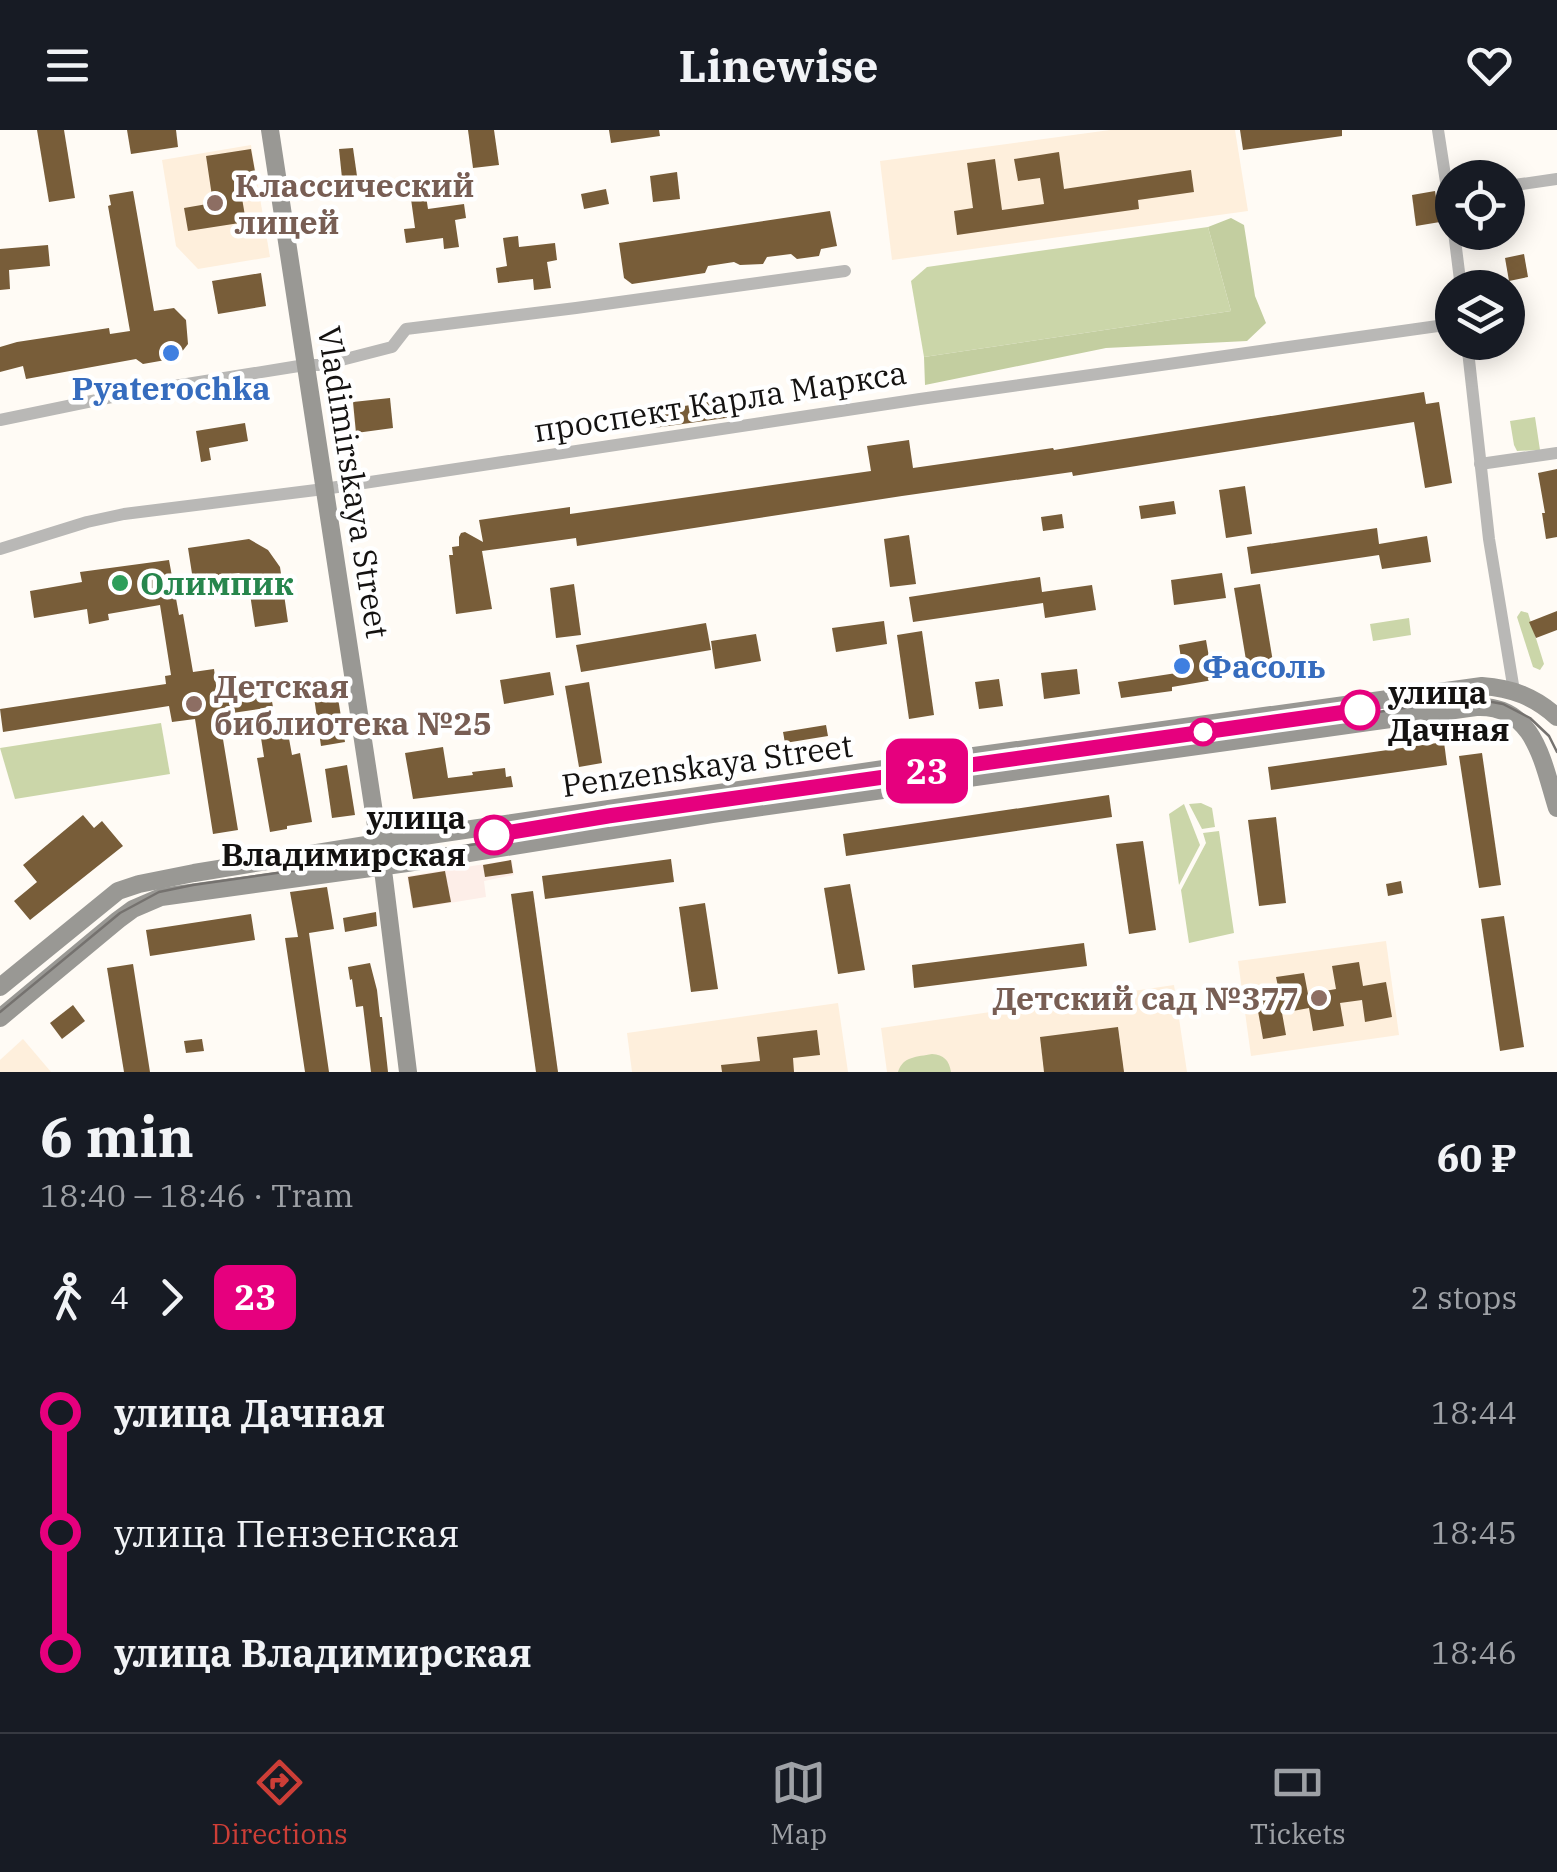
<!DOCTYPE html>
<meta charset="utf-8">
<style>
:root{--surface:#171b24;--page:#242831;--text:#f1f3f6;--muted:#9ea1a6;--line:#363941;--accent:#cc3e37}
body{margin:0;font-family:"IBM Plex Serif",serif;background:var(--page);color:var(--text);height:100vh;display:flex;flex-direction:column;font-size:38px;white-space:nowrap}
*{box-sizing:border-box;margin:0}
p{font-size:32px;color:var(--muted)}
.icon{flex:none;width:55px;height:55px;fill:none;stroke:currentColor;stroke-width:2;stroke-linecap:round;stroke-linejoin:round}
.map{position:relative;height:942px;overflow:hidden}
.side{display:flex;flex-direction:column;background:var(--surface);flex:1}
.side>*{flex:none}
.badge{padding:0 20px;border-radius:15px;font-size:35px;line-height:65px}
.tools{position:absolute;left:1435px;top:30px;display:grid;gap:20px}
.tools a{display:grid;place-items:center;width:90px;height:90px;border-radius:50%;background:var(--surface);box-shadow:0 5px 25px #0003;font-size:50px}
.map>.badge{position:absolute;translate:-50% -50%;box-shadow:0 0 0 5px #fff}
.legs{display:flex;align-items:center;gap:15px;height:110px;padding:0 40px;font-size:32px}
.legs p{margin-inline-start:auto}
.overview{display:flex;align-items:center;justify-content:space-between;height:170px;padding:0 40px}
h1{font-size:55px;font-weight:700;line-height:75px}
ul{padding:0 40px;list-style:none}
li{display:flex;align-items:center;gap:35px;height:120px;font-size:38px}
li i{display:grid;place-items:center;width:15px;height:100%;margin:0 12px;background:currentColor}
li i::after{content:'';width:25px;height:25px;margin:-12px;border:8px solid;border-radius:50%;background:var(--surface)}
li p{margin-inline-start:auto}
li:first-child i{background:linear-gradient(#0000 50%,currentColor 0)}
li:last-child i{background:linear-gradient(currentColor 50%,#0000 0)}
header{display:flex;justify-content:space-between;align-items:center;height:130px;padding:0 40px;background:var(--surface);font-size:45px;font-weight:700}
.menu{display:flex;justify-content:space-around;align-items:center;height:140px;border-top:2px solid var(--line);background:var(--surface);font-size:28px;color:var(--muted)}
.menu a{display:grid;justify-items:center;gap:5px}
.menu .active{color:var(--accent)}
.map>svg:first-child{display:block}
</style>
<header><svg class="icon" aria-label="menu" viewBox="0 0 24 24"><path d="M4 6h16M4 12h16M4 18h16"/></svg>Linewise<svg class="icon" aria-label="heart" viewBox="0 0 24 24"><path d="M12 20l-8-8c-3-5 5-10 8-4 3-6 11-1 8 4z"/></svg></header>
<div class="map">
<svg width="1557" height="942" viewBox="0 0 1557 942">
<rect width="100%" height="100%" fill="#fffbf5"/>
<polygon fill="#fdeee8" points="512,730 514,745 484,751 486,767 413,779 407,746"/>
<g fill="#feefdc">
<polygon points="1110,0 1235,0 1248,81 892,130 880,31"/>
<polygon points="251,15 270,127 198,139 176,116 162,30"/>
<polygon points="1386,811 1399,905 1251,926 1238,831"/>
<polygon points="1174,855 1187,942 887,942 881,898"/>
<polygon points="838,873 848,942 632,942 627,903"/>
<polygon points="23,909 51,942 0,942 0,930"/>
</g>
<g fill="#cbd6a9">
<polygon points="1208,97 1231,181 924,227 911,151 927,137"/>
<polygon points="1535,287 1540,320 1517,321 1514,315 1510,291"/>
<polygon points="1521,481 1528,483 1544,534 1540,540 1533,537 1517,487"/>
<polygon points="1409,488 1411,505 1373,511 1370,494"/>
<polygon points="161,593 170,644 15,669 0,618"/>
<polygon points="1201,673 1212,678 1215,697 1202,699 1189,674"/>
<polygon points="1184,674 1200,715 1179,755 1169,684"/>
<polygon points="1219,701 1234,803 1189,813 1181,760 1206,713 1203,703"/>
<path d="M932 924C944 925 949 930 951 942H898C903 926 917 927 932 924Z"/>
</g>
<polygon fill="#c3cea0" points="1231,88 1244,95 1255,166 1266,193 1247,211 1106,218 925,255 924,227 1231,181 1208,97"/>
<g fill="#785d39">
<polygon points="37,0 64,0 75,68 49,72"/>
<polygon points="127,0 176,0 178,17 131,24"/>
<polygon points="468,0 494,0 499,35 473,38"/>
<polygon points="609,0 659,0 660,6 611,13"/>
<polygon points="1240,0 1342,0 1342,6 1243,20"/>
<polygon points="353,18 357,46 342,48 339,19"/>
<polygon points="251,19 256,47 239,50 246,92 188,101 184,78 213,73 206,26"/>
<polygon points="1059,22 1064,59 1191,40 1194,62 1138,70 1139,79 957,105 954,81 973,78 967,33 995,29 1002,80 1044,74 1040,48 1018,51 1014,29"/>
<polygon points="677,42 680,69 653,72 650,46"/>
<polygon points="606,59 609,74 584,79 581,64"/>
<polygon points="133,61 154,181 174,178 186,190 188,214 177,228 143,234 136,229 26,249 23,236 0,242 0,217 17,212 109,198 110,204 130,201 108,76 111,75 109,65"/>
<polygon points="1435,61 1440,92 1416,96 1412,65"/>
<polygon points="426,66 428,79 464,74 466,88 455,90 459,117 444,119 443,108 406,113 404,99 415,98 411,69"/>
<polygon points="830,81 837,116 821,119 819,126 797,129 791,124 767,127 763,134 740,135 734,132 708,136 705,143 632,154 624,148 619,113"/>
<polygon points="518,106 519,117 555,113 557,130 547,132 551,158 534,160 533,149 498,153 496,138 507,136 503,108"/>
<polygon points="48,115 50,136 9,140 10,159 0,160 0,119"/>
<polygon points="1524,124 1528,147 1509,151 1505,128"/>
<polygon points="261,143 266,176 218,184 212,151"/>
<polygon points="1424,262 1426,274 1439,272 1452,353 1425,358 1414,292 1073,346 1072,342 902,366 577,416 576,408 482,421 492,479 456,484 449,425 453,425 452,417 459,416 459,407 461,403 465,402 483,412 479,390 570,377 570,384 871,341 867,316 909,310 913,338 1053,318 1054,320"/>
<polygon points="390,268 393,298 356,303 353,272"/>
<polygon points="710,272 711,277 739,273 740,286 654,298 652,281"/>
<polygon points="245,293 248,311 209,318 211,330 201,332 196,301"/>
<polygon points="1557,339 1557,407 1546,409 1542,383 1545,383 1538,343"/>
<polygon points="1245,356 1252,404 1226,408 1219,360"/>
<polygon points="1174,371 1176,384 1141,389 1139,376"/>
<polygon points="1062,384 1064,398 1043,401 1041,387"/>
<polygon points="1377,398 1379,414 1427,406 1431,432 1382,439 1379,425 1251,444 1247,417"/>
<polygon points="909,405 916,454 890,457 884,409"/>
<polygon points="249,409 268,420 280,437 288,492 255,497 248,451 239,443 193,450 188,418"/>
<polygon points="169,430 179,485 183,484 193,542 214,539 217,563 269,555 273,577 219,585 238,700 213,704 195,589 172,592 169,576 3,602 0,579 166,554 165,546 171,545 160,475 108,484 109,490 89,494 87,479 34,488 30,461 82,452 80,442"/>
<polygon points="1222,443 1226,468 1174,475 1171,450"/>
<polygon points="1040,447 1042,462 1092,455 1096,480 1045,488 1043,473 913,492 909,467"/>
<polygon points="574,454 581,505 556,508 550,458"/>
<polygon points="1260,454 1274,538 1248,542 1234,458"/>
<polygon points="1557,481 1557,500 1536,508 1529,492"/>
<polygon points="884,491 887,514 836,522 832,498"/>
<polygon points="706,493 711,520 581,542 576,515"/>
<polygon points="922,501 934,585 909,589 897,505"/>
<polygon points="756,504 761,531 715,539 711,511"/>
<polygon points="1206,510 1213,550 1172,557 1172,561 1121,568 1118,552 1183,542 1179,515"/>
<polygon points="1077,539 1080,564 1044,569 1041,543"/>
<polygon points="550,542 554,565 504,574 500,550"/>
<polygon points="335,549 345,612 321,616 312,553"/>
<polygon points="999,549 1003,576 979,579 975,552"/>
<polygon points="589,552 602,633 579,637 565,556"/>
<polygon points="826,595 828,606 785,613 783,602"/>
<polygon points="288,603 292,625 300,623 312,692 287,696 287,699 270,702 257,628 264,627 261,608"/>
<polygon points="1444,612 1447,635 1271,660 1268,637"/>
<polygon points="443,617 448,648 473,645 472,642 505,638 506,647 511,646 513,657 413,669 405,623"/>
<polygon points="1482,623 1501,755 1479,758 1459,626"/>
<polygon points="347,635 355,685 332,688 325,639"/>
<polygon points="1109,665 1112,687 846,726 843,704"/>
<polygon points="83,685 94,698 102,691 123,716 30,790 14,771 37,752 23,735"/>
<polygon points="1276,687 1286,773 1259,776 1248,690"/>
<polygon points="1143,711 1156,800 1129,804 1116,714"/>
<polygon points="671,729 674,752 545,769 542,746"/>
<polygon points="511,730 513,743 485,747 483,735"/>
<polygon points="445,741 451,772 413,778 408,747"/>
<polygon points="1401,751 1403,763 1388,766 1386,754"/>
<polygon points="850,754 865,840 838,844 824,758"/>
<polygon points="327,757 334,799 309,803 329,942 305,942 285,808 298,807 290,762"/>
<polygon points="533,761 558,942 536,942 511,764"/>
<polygon points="705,773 718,859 691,862 679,777"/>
<polygon points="376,782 377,796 345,802 343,788"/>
<polygon points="251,784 255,810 150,826 146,800"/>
<polygon points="1504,786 1524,917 1500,921 1481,789"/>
<polygon points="1084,813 1087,836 914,858 912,835"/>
<polygon points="1359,832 1363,856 1386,852 1392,887 1365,892 1362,870 1340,873 1344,896 1313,901 1309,878 1282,883 1286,905 1263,909 1256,870 1280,866 1276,847 1304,843 1308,864 1336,859 1332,836"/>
<polygon points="370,833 377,860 380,887 382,887 388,942 371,942 363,876 356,877 352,849 350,850 348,837"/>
<polygon points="133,834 150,942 124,942 107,838"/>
<polygon points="73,875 85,891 62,909 50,893"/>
<polygon points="1118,897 1124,942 1044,942 1040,907"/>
<polygon points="817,900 820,925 793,928 794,942 722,942 721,935 760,931 757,907"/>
<polygon points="202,909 204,921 186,923 184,911"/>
</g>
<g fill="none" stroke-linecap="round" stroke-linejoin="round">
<g stroke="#b9b8b6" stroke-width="12">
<polyline points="1438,0 1452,91"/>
<polyline points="1508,56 1557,49"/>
<polyline points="1454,102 1461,158"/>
<polyline points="1467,212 1489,409 1514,561"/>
<polyline points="0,290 131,263 305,235 322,235 392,217 406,199 576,178 845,141"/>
<polyline points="1480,334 1557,323"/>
<polyline points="0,419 87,392 124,384 324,359 920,269 1452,194"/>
</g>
<g stroke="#999894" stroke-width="18">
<polyline points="270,0 384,748 408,942"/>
<path d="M0 857 118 761 139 754 194 743 403 709 945 630 1482 556C1512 558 1535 567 1557 587"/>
<path d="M0 888 118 790 133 779 161 767 407 733 712 684 1476 577C1535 574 1543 634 1557 678"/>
</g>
<polyline stroke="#75726f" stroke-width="2.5" points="0,882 120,783 159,762 193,755 1157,616 1404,578 1481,570 1503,574 1530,588 1549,606 1557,622"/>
</g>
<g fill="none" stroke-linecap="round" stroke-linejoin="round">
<defs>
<polyline id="line-1" points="494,705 608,686 1360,580"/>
</defs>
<use href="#line-1" stroke="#fff" stroke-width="22"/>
<use href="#line-1" stroke="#e6007e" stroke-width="15"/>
</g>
<g fill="#8d6e63" stroke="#fff" stroke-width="4">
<circle cx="215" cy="73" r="10"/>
<circle cx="194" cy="574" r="10"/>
<circle cx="1319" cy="868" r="10"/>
</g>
<g fill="#3f7fe0" stroke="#fff" stroke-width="4">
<circle cx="171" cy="223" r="10"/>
<circle cx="1182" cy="536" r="10"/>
</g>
<circle fill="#2e9e5b" stroke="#fff" stroke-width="4" cx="120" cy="453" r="10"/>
<g fill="#fff" stroke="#e6007e" stroke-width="5">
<circle cx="1360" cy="580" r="18"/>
<circle cx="1203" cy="602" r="12"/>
<circle cx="494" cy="705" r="18"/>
</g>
<g text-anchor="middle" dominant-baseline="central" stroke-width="9" stroke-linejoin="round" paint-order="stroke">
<g font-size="32" font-weight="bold" fill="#785e54" stroke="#fff" text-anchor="start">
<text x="235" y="55">Классический<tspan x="235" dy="37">лицей</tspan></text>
<text x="214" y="556">Детская<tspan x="214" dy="37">библиотека №25</tspan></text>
<text x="1299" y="868" text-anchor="end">Детский сад №377</text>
</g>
<g font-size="32" font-weight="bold" fill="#366cbe" stroke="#fff">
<text x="171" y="258">Pyaterochka</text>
<text x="1202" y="536" text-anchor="start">Фасоль</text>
</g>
<g font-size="32" fill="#141211" stroke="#fff">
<text transform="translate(720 271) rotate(-9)">проспект Карла Маркса</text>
<text transform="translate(354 352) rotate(81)">Vladimirskaya Street</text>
<text transform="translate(707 635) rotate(-8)">Penzenskaya Street</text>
</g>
<g font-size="32" font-weight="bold" fill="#27864d" stroke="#fff" text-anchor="start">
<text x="140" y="453">Олимпик</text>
</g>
<g font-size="32" font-weight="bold" fill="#141211" stroke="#fff" text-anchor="start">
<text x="1388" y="562">улица<tspan x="1388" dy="37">Дачная</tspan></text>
<text x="466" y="687" text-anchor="end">улица<tspan x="466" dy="37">Владимирская</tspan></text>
</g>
</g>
</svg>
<div class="tools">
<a><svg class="icon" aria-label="locate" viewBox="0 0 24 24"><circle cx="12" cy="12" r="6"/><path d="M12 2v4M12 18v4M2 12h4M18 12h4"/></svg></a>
<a><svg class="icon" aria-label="layers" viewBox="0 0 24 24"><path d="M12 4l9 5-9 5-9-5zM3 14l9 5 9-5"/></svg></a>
</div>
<b class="badge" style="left:927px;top:641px;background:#e6007e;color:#fff">23</b>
</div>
<section class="side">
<div class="overview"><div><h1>6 min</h1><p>18:40 – 18:46 · Tram</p></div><b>60 ₽</b></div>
<div class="legs"><svg class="icon" aria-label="walk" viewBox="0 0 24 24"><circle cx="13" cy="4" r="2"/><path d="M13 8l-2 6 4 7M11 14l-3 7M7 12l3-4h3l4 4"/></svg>4<svg class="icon" aria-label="forward" viewBox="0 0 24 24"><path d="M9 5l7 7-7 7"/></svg><b class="badge" style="background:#e6007e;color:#fff">23</b><p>2 stops</p></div>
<ul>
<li><i style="color:#e6007e"></i><b>улица Дачная</b><p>18:44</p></li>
<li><i style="color:#e6007e"></i><span>улица Пензенская</span><p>18:45</p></li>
<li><i style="color:#e6007e"></i><b>улица Владимирская</b><p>18:46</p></li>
</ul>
</section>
<nav class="menu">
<a class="active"><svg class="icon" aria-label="directions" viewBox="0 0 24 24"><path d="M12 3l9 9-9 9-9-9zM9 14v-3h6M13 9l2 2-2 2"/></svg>Directions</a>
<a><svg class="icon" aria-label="map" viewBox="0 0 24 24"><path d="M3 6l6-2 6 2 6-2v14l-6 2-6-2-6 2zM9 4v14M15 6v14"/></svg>Map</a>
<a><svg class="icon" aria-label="tickets" viewBox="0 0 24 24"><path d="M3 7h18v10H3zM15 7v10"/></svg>Tickets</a>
</nav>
